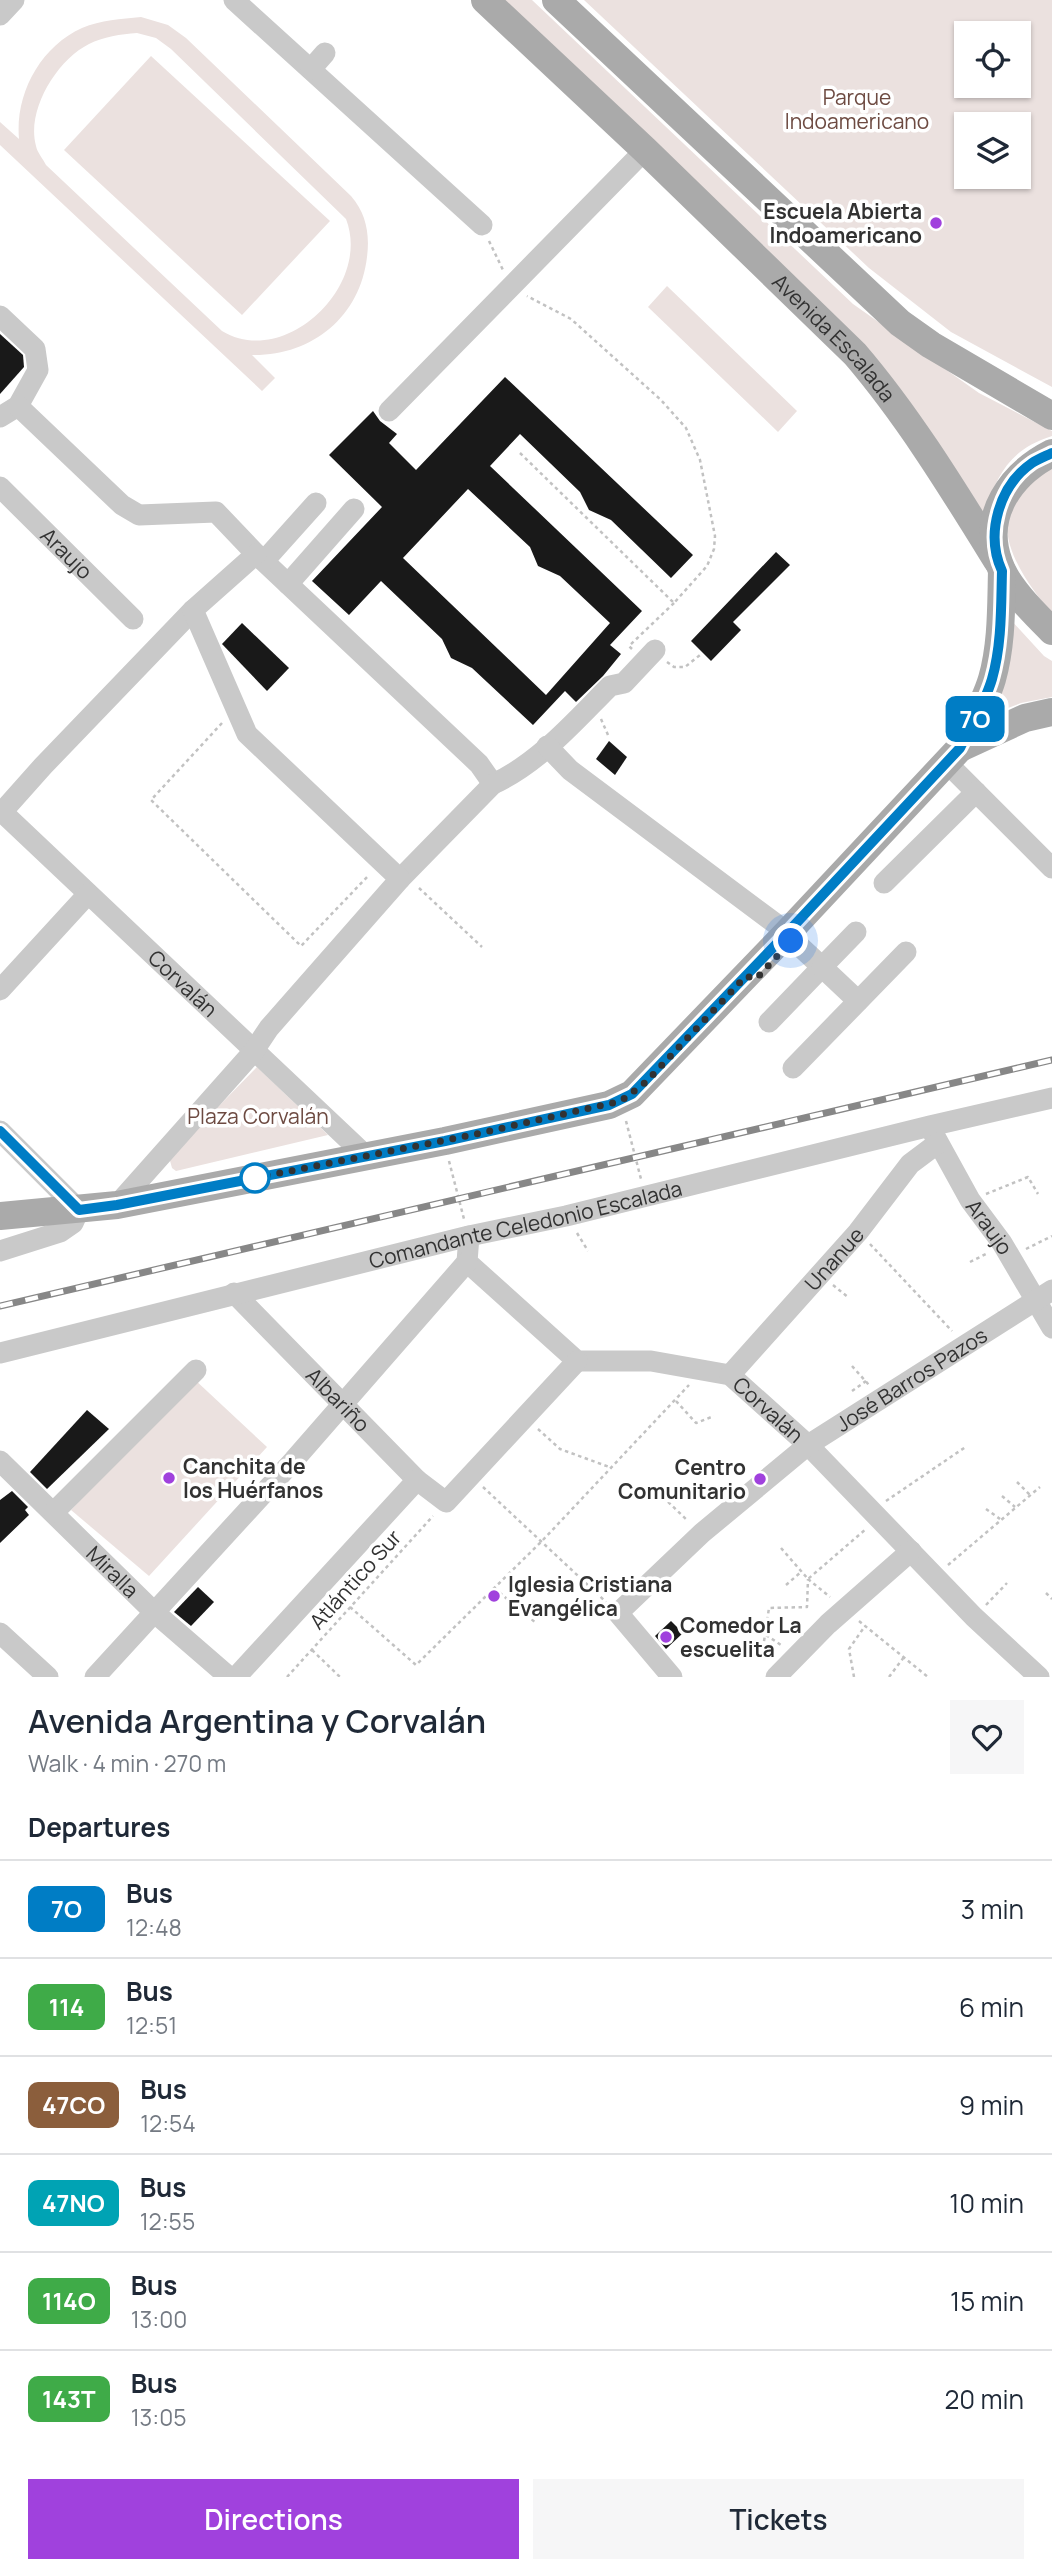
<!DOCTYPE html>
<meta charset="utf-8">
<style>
:root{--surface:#fff;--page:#f6f6f7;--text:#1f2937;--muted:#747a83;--line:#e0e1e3;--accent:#a041dd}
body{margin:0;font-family:Manrope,sans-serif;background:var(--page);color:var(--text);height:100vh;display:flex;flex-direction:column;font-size:26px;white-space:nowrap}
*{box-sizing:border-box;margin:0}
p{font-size:23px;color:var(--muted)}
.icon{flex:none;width:38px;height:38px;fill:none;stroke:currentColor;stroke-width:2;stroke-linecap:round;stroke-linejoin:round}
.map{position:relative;height:1677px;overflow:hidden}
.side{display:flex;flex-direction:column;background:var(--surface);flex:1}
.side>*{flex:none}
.badge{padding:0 14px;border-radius:10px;font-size:24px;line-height:46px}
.buttons{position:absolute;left:954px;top:21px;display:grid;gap:14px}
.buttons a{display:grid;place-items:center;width:77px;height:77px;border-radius:0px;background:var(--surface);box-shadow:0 2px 5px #0004;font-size:35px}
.you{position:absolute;width:35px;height:35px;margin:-18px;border:5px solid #fff;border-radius:50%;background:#1a73e8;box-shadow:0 0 0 10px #1a73e833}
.map>.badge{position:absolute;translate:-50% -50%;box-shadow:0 0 0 4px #fff}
h2{padding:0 28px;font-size:26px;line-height:63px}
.round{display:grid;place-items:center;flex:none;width:74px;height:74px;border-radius:0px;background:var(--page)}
.summary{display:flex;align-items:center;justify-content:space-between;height:119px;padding:0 28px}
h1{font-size:33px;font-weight:600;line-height:52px}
.action{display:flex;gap:14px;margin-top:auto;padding:14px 28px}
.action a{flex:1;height:80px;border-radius:0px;background:var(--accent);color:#fff;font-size:28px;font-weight:600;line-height:80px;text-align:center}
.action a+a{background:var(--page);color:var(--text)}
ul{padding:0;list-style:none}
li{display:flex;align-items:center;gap:21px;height:98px;padding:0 28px;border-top:2px solid var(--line)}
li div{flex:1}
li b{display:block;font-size:26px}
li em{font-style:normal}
li .badge{min-width:77px;font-weight:700;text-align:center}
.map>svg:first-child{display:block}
</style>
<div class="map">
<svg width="1052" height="1677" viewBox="0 0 1052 1677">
<rect width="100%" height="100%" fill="#fff"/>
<g fill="#ebe1df" fill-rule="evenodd">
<path d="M501 0H532L853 304 979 393 1052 431V436C1007 450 996 478 982 519L935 443Z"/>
<path d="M584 0H1052V387L951 332 869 268ZM966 33H1018V86H966ZM966 124H1018V177H966Z"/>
<path d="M141 17 168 25 186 38 351 196C366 213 370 234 367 257 360 317 312 356 252 355L275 378 262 391 0 145V122L19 139C15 94 40 47 82 28 101 20 121 19 141 17ZM137 33 156 38 171 49 346 219C372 286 285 369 222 331L46 165C43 159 37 152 36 146 26 110 57 60 89 44 103 37 121 34 137 33Z"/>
<polygon points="151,56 330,221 242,315 64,150"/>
<polygon points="667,286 797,411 778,432 648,307"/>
<path d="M1052 463V614C1031 588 995 543 1011 506 1014 497 1043 472 1052 463Z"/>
<polygon points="1011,620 1044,656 1052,661 1052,697 1021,703 987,716"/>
<polygon points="257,1067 328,1135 176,1171 172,1168 169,1157"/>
<polygon points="193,1378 267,1447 149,1576 71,1510"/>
</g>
<g fill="#191919" fill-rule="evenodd">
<polygon points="0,334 23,355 24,367 0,394"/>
<path d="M505 377 693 555 671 578 611 520 589 510 580 492 520 434 490 466 642 611 610 645 621 654 603 676 576 702 565 691 533 725 472 668 451 658 442 639 381 581 349 615 312 581 382 507 329 455 373 411 380 421 397 434 389 443 416 470ZM468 489 530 547 538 566 560 576 610 623 546 695 403 558Z"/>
<polygon points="776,552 790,565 733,622 741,630 711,661 691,641"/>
<polygon points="242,623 289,668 267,691 222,644"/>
<polygon points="609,741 627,757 615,775 596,759"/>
<polygon points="87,1410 109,1429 47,1489 30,1472"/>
<polygon points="12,1491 28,1507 25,1510 29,1515 0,1543 0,1500"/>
<polygon points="198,1587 214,1602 191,1626 174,1612"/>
<polygon points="671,1621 683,1633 666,1649 655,1636"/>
</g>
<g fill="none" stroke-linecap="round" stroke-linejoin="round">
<g stroke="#c2c2c2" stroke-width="2.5" stroke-dasharray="3.5 3.5" stroke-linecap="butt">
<polyline points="489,241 503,270"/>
<polyline points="520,453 674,603 707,566 714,549 715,536 700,460 686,428 661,400 571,319 527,296"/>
<polyline points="632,649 629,646 674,603"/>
<polyline points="667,662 674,667 685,667 700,655"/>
<polyline points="601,719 608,735"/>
<polyline points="222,723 151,800 301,946 369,875"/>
<polyline points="419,888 482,947"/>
<polyline points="626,1121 641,1179"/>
<polyline points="449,1161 464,1219"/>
<polyline points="986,1194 1028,1177 1038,1194"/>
<polyline points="577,1233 588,1251"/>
<polyline points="870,1244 952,1331"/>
<polyline points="1026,1249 1052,1236"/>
<polyline points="970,1262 986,1254"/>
<polyline points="833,1285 849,1298"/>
<polyline points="852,1366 869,1385"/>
<polyline points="852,1391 866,1381"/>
<polyline points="676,1401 696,1423 714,1416"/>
<polyline points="538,1429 560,1449 612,1468"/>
<polyline points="1017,1482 1030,1495"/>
<polyline points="483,1487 606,1602"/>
<polyline points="1002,1496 1015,1507"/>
<polyline points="663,1497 688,1521"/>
<polyline points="886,1501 967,1446"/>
<polyline points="986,1509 1000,1519"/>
<polyline points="781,1548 808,1579 866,1529"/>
<polyline points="948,1565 1040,1487"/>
<polyline points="808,1579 830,1597"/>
<polyline points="786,1585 801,1572"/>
<polyline points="494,1588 536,1623"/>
<polyline points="1046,1593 1052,1599"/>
<polyline points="986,1605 1007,1583"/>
<polyline points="350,1607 416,1665 542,1541 689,1385"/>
<polyline points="859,1621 928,1677"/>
<polyline points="766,1635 781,1645"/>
<polyline points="763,1648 769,1608 807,1607 808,1579"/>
<polyline points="312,1650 340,1677"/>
<polyline points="287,1677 433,1516"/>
<polyline points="854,1677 849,1649 865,1626"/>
<polyline points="889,1677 904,1657"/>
</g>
<g stroke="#c9c9c9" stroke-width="21">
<polyline points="234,0 482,225"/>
<polyline points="0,15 14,0"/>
<polyline points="311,69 325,53"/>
<polyline points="0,316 35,349 38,370 18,406 0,417"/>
<path d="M18 406 122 505 139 515 216 512 256 554 479 764 493 784C539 763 575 721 610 686L624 683 655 650"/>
<polyline points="389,411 645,150"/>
<path id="s1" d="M0 487 133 619"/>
<polyline points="264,561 316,503"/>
<polyline points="288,584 354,509"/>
<polyline points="547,746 570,770 776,924 822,967 769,1022"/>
<polyline points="946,762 1052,868"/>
<path id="s2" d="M0 810 366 1156"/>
<polyline points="2,812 43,766 193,610"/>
<polyline points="400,879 493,784"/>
<polyline points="884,883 976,792"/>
<polyline points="856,932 822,967 858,1001"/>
<polyline points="0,990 88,894"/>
<polyline points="793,1068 906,952"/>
<polyline points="0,1131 79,1210 73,1223 60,1232 0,1251"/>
<path id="s3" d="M932 1131 970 1200 1002 1243 1052 1328"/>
<polyline points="117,1205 253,1052 269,1028 400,879 247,734 193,610 256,554"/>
<path id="s4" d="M469 1236 467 1262 577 1361H651L730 1375 808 1445 974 1617 1039 1677"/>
<path id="s5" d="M234 1293 417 1480 446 1502 577 1361"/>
<path id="s6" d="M0 1353 469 1236 566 1216 930 1126 1052 1098"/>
<path id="s7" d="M730 1375 858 1232 910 1164 938 1143"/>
<path id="s8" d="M0 1461 154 1612 229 1677"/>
<polyline points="54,1512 196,1370"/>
<polyline points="0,1633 48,1677"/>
<polyline points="95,1677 294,1460 467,1262"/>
<polyline points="236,1677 417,1480"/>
<path id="s9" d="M672 1677 618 1613 702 1533 808 1445 1052 1290"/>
<polyline points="776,1677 828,1624 911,1551"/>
</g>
<g stroke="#aaa" stroke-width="28">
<path id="s10" d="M485 0 645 150 855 354C909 417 954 491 998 562"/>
<polyline points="556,0 900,323 931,345 1052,416"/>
<path d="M1052 453C1011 474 981 515 999 563 1007 587 1035 614 1052 631"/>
<polyline points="960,748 1025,718 1052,712"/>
<path d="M0 1216 117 1205 445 1141 609 1105 632 1094 787 933 960 748C971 726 985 703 992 679 1002 644 1001 606 1002 571"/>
</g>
<defs>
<polyline id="rail" points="0,1306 1052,1060"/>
</defs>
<use href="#rail" stroke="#878787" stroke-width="7"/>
<use href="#rail" stroke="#fff" stroke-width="4.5" stroke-dasharray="13" stroke-linecap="butt"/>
</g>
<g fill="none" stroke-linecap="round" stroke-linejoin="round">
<defs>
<path id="line" d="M0 1131 79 1210 117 1205 445 1141 609 1105 632 1094 787 933 960 748C971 726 985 703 992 679 1002 644 1001 606 1002 571 985 534 999 486 1032 463 1038 459 1046 456 1052 453"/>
</defs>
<use href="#line" stroke="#fff" stroke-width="16"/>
<use href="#line" stroke="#007dc5" stroke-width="10"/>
<polyline stroke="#323232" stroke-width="7" stroke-dasharray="0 12.6" points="255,1178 472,1135 621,1101 646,1082 746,976 756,979 791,941"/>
</g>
<g fill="#a041dd" stroke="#fff" stroke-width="2.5">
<circle cx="936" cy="223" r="7"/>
<circle cx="169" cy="1478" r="7"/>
<circle cx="760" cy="1479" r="7"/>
<circle cx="494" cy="1596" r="7"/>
<circle cx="666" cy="1637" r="7"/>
</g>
<circle fill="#fff" stroke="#007dc5" stroke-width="3.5" cx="255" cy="1178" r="14"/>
<g text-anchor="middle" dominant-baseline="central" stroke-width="7" stroke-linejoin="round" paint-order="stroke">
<g font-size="21" fill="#6d4a41" stroke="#fff">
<text x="857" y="97">Parque<tspan x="857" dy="24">Indoamericano</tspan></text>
<text x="258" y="1116">Plaza Corvalán</text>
</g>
<g font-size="21" font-weight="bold" fill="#323232" stroke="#fff" text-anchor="start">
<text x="922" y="211" text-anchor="end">Escuela Abierta<tspan x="922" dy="24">Indoamericano</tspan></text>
<text x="183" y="1466">Canchita de<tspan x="183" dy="24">los Huérfanos</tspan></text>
<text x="746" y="1467" text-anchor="end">Centro<tspan x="746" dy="24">Comunitario</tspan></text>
<text x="508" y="1584">Iglesia Cristiana<tspan x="508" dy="24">Evangélica</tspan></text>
<text x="680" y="1625">Comedor La<tspan x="680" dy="24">escuelita</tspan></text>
</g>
<g font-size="21" fill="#323232" stroke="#fff">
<text stroke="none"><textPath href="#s10" startOffset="486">Avenida Escalada</textPath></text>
<text stroke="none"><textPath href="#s1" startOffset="94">Araujo</textPath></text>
<text stroke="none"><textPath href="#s2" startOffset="252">Corvalán</textPath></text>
<text stroke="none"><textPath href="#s6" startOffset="541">Comandante Celedonio Escalada</textPath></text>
<text stroke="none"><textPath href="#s3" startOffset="112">Araujo</textPath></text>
<text stroke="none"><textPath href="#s7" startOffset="156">Unanue</textPath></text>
<text stroke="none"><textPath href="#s9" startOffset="460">José Barros Pazos</textPath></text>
<text stroke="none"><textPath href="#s5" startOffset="149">Albariño</textPath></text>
<text stroke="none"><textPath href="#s4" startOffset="380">Corvalán</textPath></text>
<text stroke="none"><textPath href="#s8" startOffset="158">Miralla</textPath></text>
<text transform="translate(355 1579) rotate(-48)">Atlántico Sur</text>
</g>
</g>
</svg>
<div class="buttons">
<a><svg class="icon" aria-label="locate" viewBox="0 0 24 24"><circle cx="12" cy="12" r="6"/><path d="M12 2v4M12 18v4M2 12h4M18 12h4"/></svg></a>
<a><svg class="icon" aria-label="layers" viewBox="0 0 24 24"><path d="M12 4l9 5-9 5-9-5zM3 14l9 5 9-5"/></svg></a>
</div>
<div class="you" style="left:791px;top:941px"></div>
<b class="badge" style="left:975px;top:719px;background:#007dc5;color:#fff">7O</b>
</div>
<section class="side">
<div class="summary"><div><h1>Avenida Argentina y Corvalán</h1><p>Walk · 4 min · 270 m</p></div><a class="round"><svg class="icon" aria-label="heart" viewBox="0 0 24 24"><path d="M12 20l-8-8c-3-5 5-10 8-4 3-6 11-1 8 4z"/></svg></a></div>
<h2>Departures</h2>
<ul>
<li><span class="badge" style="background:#007dc5;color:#fff">7O</span><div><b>Bus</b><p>12:48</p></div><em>3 min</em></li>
<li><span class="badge" style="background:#3fab48;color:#fff">114</span><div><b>Bus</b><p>12:51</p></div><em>6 min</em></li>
<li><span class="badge" style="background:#8b5e3c;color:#fff">47CO</span><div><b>Bus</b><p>12:54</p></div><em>9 min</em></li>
<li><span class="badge" style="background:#00a3b4;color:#fff">47NO</span><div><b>Bus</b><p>12:55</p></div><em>10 min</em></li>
<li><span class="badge" style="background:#3fab48;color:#fff">114O</span><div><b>Bus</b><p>13:00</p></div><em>15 min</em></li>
<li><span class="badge" style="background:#3fab48;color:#fff">143T</span><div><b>Bus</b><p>13:05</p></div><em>20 min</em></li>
</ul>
<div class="action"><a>Directions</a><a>Tickets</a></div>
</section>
